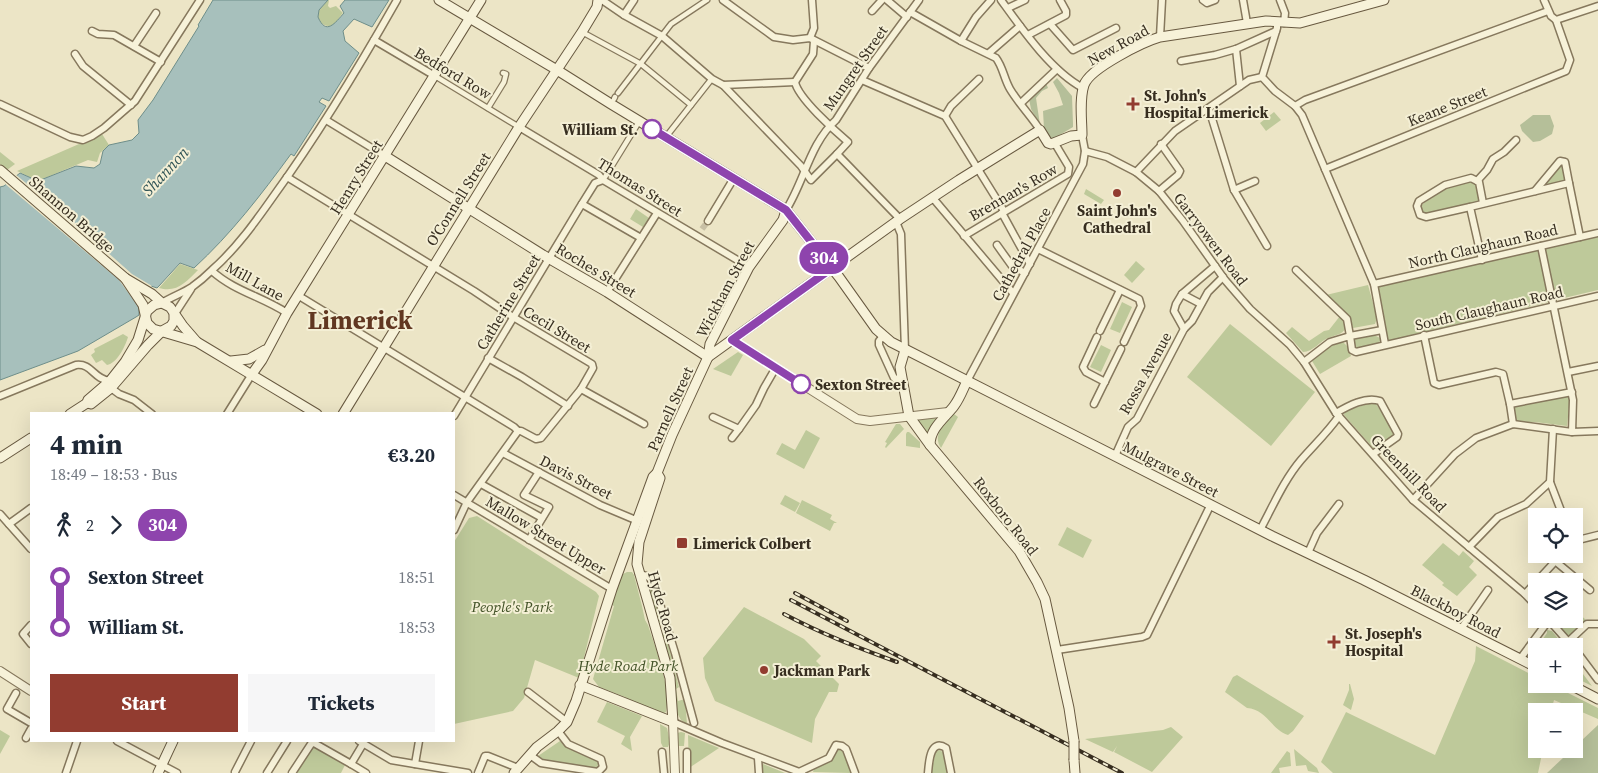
<!DOCTYPE html>
<meta charset="utf-8">
<style>
:root{--surface:#fff;--page:#f6f6f7;--text:#1f2937;--muted:#747a83;--accent:#923c30}
body{margin:0;font-family:"Source Serif 4",serif;background:var(--page);color:var(--text);height:100vh;display:flex;flex-direction:column;font-size:19px;white-space:nowrap}
*{box-sizing:border-box;margin:0}
p{font-size:16px;color:var(--muted)}
.icon{flex:none;width:28px;height:28px;fill:none;stroke:currentColor;stroke-width:2;stroke-linecap:round;stroke-linejoin:round}
.map{position:relative;flex:1;overflow:hidden}
.details{position:absolute;left:30px;top:412px;width:425px;height:330px;display:flex;flex-direction:column;background:var(--surface);border-radius:0px;box-shadow:0 5px 20px #0002}
.details>*{flex:none}
.badge{padding:0 10px;border-radius:16px;font-size:18px;line-height:32px}
.controls{position:absolute;left:1528px;top:508px;display:grid;gap:10px}
.controls a{display:grid;place-items:center;width:55px;height:55px;border-radius:0px;background:var(--surface);box-shadow:0 5px 20px #0002;font-size:25px}
.map>.badge{position:absolute;translate:-50% -50%;box-shadow:0 0 0 2px #fff}
.legs{display:flex;align-items:center;gap:8px;height:55px;padding:0 20px;font-size:16px}
.legs p{margin-inline-start:auto}
.head{display:flex;align-items:center;justify-content:space-between;height:85px;padding:0 20px}
h1{font-size:28px;font-weight:700;line-height:38px}
.button{display:flex;gap:10px;margin-top:auto;padding:10px 20px}
.button a{flex:1;height:58px;border-radius:0px;background:var(--accent);color:#fff;font-size:20px;font-weight:700;line-height:58px;text-align:center}
.button a+a{background:var(--page);color:var(--text)}
ul{padding:0 20px;list-style:none}
li{display:flex;align-items:center;gap:18px;height:50px;font-size:19px}
li i{display:grid;place-items:center;width:8px;height:100%;margin:0 6px;background:currentColor}
li i::after{content:'';width:12px;height:12px;margin:-6px;border:4px solid;border-radius:50%;background:var(--surface)}
li p{margin-inline-start:auto}
li:first-child i{background:linear-gradient(#0000 50%,currentColor 0)}
li:last-child i{background:linear-gradient(currentColor 50%,#0000 0)}
.map>svg:first-child{display:block}
</style>
<div class="map">
<svg width="1598" height="773" viewBox="0 0 1598 773">
<rect width="100%" height="100%" fill="#ece5c6"/>
<g fill="#bec99a">
<path d="M328 0H329L328 6 330 8 336 6 343 13C336 20 335 32 321 23L318 17 319 10Z"/>
<polygon points="1274,112 1281,120 1266,131 1260,123"/>
<polygon points="102,134 109,145 100,153 97,162 88,160 38,181 17,171"/>
<polygon points="0,152 15,164 7,170 0,164"/>
<polygon points="1560,165 1562,165 1565,181 1542,187"/>
<polygon points="1472,181 1477,184 1480,198 1477,202 1428,215 1423,212 1421,206 1424,203 1447,188"/>
<polygon points="1086,189 1104,200 1101,204 1084,194"/>
<polygon points="636,209 649,218 643,227 630,219"/>
<polygon points="1598,236 1598,290 1560,299 1555,296 1545,248"/>
<polygon points="1538,249 1549,302 1387,341 1378,286"/>
<polygon points="1136,261 1145,269 1132,283 1124,275"/>
<path d="M180 264 198 270C186 282 177 293 159 288Z"/>
<polygon points="1368,285 1377,318 1375,324 1353,328 1350,317 1326,295"/>
<polygon points="1122,302 1132,307 1120,333 1110,329"/>
<path d="M1340 316 1345 321 1346 328C1342 335 1335 335 1328 338 1320 341 1313 352 1303 352L1286 333 1292 327 1309 341 1324 331 1329 330Z"/>
<polygon points="1230,324 1315,392 1271,446 1187,377"/>
<path d="M123 334 128 337C125 347 117 363 107 365L102 360 96 363 91 355 95 352 94 349Z"/>
<polygon points="1374,335 1380,338 1380,341 1377,345 1357,350 1354,348 1353,342 1355,339"/>
<polygon points="1343,342 1348,347 1351,356 1320,374 1312,361 1329,347"/>
<polygon points="1101,345 1111,350 1101,372 1090,367"/>
<polygon points="738,352 743,355 731,376 713,369"/>
<polygon points="1567,396 1570,398 1567,426 1535,422 1517,422 1513,407"/>
<polygon points="1371,403 1376,404 1395,432 1394,436 1374,449 1344,415 1345,411"/>
<path d="M954 414 958 417 941 448C932 435 944 423 954 414Z"/>
<polygon points="936,417 936,418 928,435 916,420"/>
<polygon points="896,424 900,424 904,429 886,448 885,447 887,443 885,442"/>
<polygon points="806,430 820,438 804,469 776,454 782,443 795,450"/>
<polygon points="907,432 909,432 920,442 920,448 906,446 906,434"/>
<polygon points="785,495 800,503 795,512 780,504"/>
<polygon points="802,500 832,515 830,519 837,523 834,523 830,531 796,513"/>
<polygon points="477,516 596,592 599,596 579,678 535,660 524,698 513,711 454,724 454,542 469,518"/>
<polygon points="1067,527 1092,540 1083,558 1058,545"/>
<polygon points="1443,543 1459,556 1463,551 1474,561 1469,567 1477,575 1457,596 1442,585 1444,583 1422,565"/>
<path d="M627 572H632L634 575 642 606 645 620 648 625C655 647 672 690 666 712L664 713 627 700 625 697 599 687 593 679 614 606 609 603 621 575Z"/>
<polygon points="647,582 650,583 662,622 660,624 658,623"/>
<polygon points="744,607 804,639 821,656 816,661 839,684 837,692 829,692 815,719 812,743 715,701 705,678 703,658"/>
<polygon points="1574,609 1587,621 1574,635 1566,635 1551,619 1574,619"/>
<polygon points="1547,630 1552,631 1564,646 1538,646 1547,633"/>
<polygon points="664,632 665,633 679,687 676,689 678,701 685,699 687,724 681,720 677,713 672,678 661,633"/>
<polygon points="1476,646 1536,677 1536,684 1550,684 1598,708 1598,719 1554,700 1551,711 1536,711 1536,749 1543,749 1538,773 1333,773 1321,762 1346,712 1435,755 1475,661"/>
<polygon points="1574,662 1592,686 1574,677"/>
<path d="M1237 675 1304 716 1293 731 1288 735C1272 730 1266 709 1247 708L1225 692 1233 677Z"/>
<polygon points="1349,684 1350,684 1354,699 1351,710 1343,705 1349,690"/>
<polygon points="607,702 642,716 630,737 632,751 621,744 625,736 597,722"/>
<polygon points="660,724 667,728 670,742 668,747 663,747 661,743"/>
<polygon points="1171,727 1183,737 1152,772 1114,752 1117,746 1113,752 1085,739 1163,730"/>
<polygon points="0,730 10,736 0,754"/>
<polygon points="681,732 685,733 684,746 677,746 677,733"/>
<polygon points="688,735 719,748 689,768"/>
<path d="M560 741 568 747 598 759 600 763 597 767C582 769 550 765 538 756Z"/>
<polygon points="314,747 345,765 341,773 297,773 310,748"/>
<polygon points="1294,749 1317,768 1319,773 1308,771 1306,765 1296,766"/>
<polygon points="837,750 842,750 851,773 813,772 814,769 833,759"/>
<polygon points="940,750 945,754 948,773 931,773 936,751"/>
<polygon points="1287,751 1290,753 1291,766 1279,768 1280,773 1271,773"/>
<polygon points="763,764 785,773 762,773 761,767"/>
</g>
<g fill="#b5bf99">
<polygon points="1057,78 1072,96 1073,124 1073,127 1053,139 1050,139 1044,129 1043,111 1063,105 1059,93 1053,82"/>
<polygon points="1046,83 1048,88 1042,91 1036,98 1040,125 1031,109 1029,99"/>
<polygon points="1533,115 1550,115 1554,126 1552,134 1540,141 1533,142 1522,131 1520,125"/>
<polygon points="1598,725 1598,773 1547,773"/>
</g>
<path fill="#a7c0bc" stroke="#6e8e8a" d="M213 0H328L319 10 318 17C326 36 335 23 344 13L340 6 345 0H389L372 27 354 19 343 31 345 41 359 53 329 101 322 98 319 102 326 106 294 156 291 154C261 195 231 234 194 268L180 263 159 286 157 288 151 286 135 301 139 308V315L136 317 78 351 0 380V187L4 186 20 173 38 181 76 166 94 168 100 164 103 151 109 145 132 140 139 133 138 120 153 100 199 26 198 25Z"/>
<polygon fill="#ece5c6" points="15,174 70,219 132,274 152,286 135,302 119,280 4,183"/>
<g fill="none" stroke-linecap="round" stroke-linejoin="round">
<polyline stroke="#c8c0a5" stroke-width="6" stroke-dasharray="6 3" stroke-linecap="butt" points="702,229 708,221"/>
<defs>
<g id="pedestrian">
<polyline points="582,32 641,64 691,105"/>
<polyline points="435,76 519,127"/>
<polyline points="618,93 671,24 707,0"/>
<polyline points="614,99 615,97"/>
<polyline points="488,108 504,82 506,74 503,73"/>
<polyline points="669,133 710,81"/>
<polyline points="605,177 637,125"/>
</g>
<g id="minor">
<polyline points="602,0 624,15 662,36 712,79 723,85 801,166 811,180 837,154"/>
<polyline points="723,0 774,37 793,40 810,38 869,68"/>
<polyline points="887,0 907,17"/>
<path d="M1001 0C1022 29 1051 71 1083 88"/>
<polyline points="1203,0 1207,3 1215,0"/>
<polyline points="1243,0 1247,23"/>
<polyline points="1280,0 1285,13 1284,23"/>
<polyline points="1008,8 1025,0"/>
<polyline points="872,11 882,0"/>
<path d="M910 12 961 41 996 58C1003 67 1004 79 1010 89 1019 104 1031 116 1040 130"/>
<polyline points="624,15 634,0"/>
<polyline points="1556,20 1598,6"/>
<polyline points="1277,22 1277,28 1262,77 1275,91 1295,106 1305,100 1548,11"/>
<polyline points="1050,24 1073,50 1116,28"/>
<polyline points="92,31 98,34 114,35 161,62"/>
<polyline points="1028,35 1066,15 1066,11 1060,0"/>
<polyline points="1160,37 1162,0"/>
<polyline points="810,38 814,28 812,0"/>
<polyline points="374,40 435,76"/>
<polyline points="961,41 976,17 991,0"/>
<polyline points="134,46 156,13"/>
<polyline points="1236,49 1240,86"/>
<polyline points="989,53 1020,26"/>
<polyline points="75,54 83,66 131,105"/>
<polyline points="1181,61 1215,55 1236,49 1276,31"/>
<polyline points="862,80 945,116 1004,211"/>
<path d="M795 82C798 98 835 131 848 142L837 154 900 219"/>
<polyline points="795,82 813,54 814,41"/>
<polyline points="723,85 795,82"/>
<polyline points="1021,103 1057,69"/>
<polyline points="0,104 70,137 83,140 92,136 104,128 135,101 200,0"/>
<polyline points="1295,106 1302,115 1374,284 1385,344"/>
<polyline points="1209,109 1234,190 1267,246"/>
<polyline points="945,116 951,106 979,79"/>
<polyline points="326,120 385,156"/>
<polyline points="519,127 599,175 603,180 749,267"/>
<polyline points="1085,151 1107,157 1136,172 1159,191 1183,221 1225,280 1250,309 1290,345 1304,362 1336,413 1413,500 1525,594 1536,606"/>
<polyline points="1325,169 1566,71 1570,60 1556,20 1551,16 1544,0"/>
<polyline points="1136,172 1175,131 1249,80 1262,77"/>
<polyline points="287,177 474,291 513,317 592,364 593,368 581,389 541,438 536,439 521,431 518,431"/>
<polyline points="1477,181 1487,170 1493,159 1504,152 1516,140"/>
<polyline points="1234,190 1255,181"/>
<polyline points="1159,191 1178,175 1180,171 1161,144"/>
<polyline points="1535,191 1560,161 1565,162 1569,183"/>
<polyline points="932,197 1013,293"/>
<polyline points="582,204 641,238"/>
<polyline points="1470,207 1426,217 1420,215 1417,206 1419,201 1445,185 1471,178 1479,182 1483,203"/>
<path d="M786 210C804 182 810 143 836 120L869 68 919 0"/>
<polyline points="1002,213 1030,264"/>
<polyline points="708,221 734,178"/>
<polyline points="896,222 901,234 905,350"/>
<polyline points="964,236 1068,174 1069,167 1054,142"/>
<polyline points="997,245 1012,266 1025,273"/>
<polyline points="1541,246 1573,400 1572,432 1598,431"/>
<polyline points="1038,249 1139,299 1141,306 1124,342"/>
<polyline points="1482,260 1470,207 1569,183 1580,237"/>
<polyline points="1296,270 1347,319 1350,336 1382,330"/>
<path d="M212 271C234 291 263 297 287 313"/>
<polyline points="1374,284 1598,233"/>
<polyline points="607,292 657,213"/>
<polyline points="1182,294 1176,304 1174,311 1184,329"/>
<polyline points="299,296 514,427 518,431"/>
<path d="M162 303C171 297 183 293 192 287 199 282 206 276 212 270 237 248 256 221 275 194 320 132 359 67 397 0"/>
<polyline points="1201,304 1182,294 1215,266"/>
<polyline points="174,315 191,289"/>
<polyline points="1100,331 1120,290"/>
<polyline points="1424,335 1434,383 1439,385 1496,372 1503,374 1510,404 1513,424"/>
<polyline points="883,336 879,341 879,345 894,378 902,380"/>
<polyline points="1097,337 1083,367 1086,372 1105,382"/>
<polyline points="488,358 522,377 568,406"/>
<polyline points="1304,362 1330,342 1350,336 1352,350 1356,352 1598,296"/>
<polyline points="1568,372 1598,366"/>
<polyline points="967,381 1083,164 1085,151 1082,135"/>
<polyline points="111,388 119,394 134,400 152,414"/>
<polyline points="581,389 644,424"/>
<path d="M0 396 76 365C92 363 93 379 110 381"/>
<polyline points="1094,404 1121,349"/>
<polyline points="1510,404 1572,392"/>
<path d="M1336 413C1348 406 1366 396 1380 401L1398 434 1397 437 1373 454"/>
<polyline points="227,414 252,374"/>
<polyline points="454,416 580,207 595,183 603,180"/>
<polyline points="713,417 739,429 756,405 764,388 775,369"/>
<polyline points="732,438 739,429"/>
<polyline points="503,453 600,505 638,521"/>
<polyline points="1115,456 1128,427 1137,419 1184,329 1192,321 1208,292 1223,277"/>
<polyline points="1550,482 1563,516"/>
<polyline points="481,484 542,518"/>
<polyline points="454,495 612,589"/>
<polyline points="1413,500 1455,454 1476,438 1513,424 1572,432"/>
<polyline points="0,514 31,549"/>
<polyline points="9,524 31,508"/>
<polyline points="454,530 467,502 518,431"/>
<path d="M1260 530C1273 506 1284 480 1301 460 1314 445 1328 432 1339 416"/>
<polyline points="529,540 549,507 524,495 539,472"/>
<polyline points="1574,541 1598,535"/>
<polyline points="1469,547 1498,517 1526,504 1550,482 1553,429"/>
<polyline points="1308,553 1317,533 1339,504"/>
<polyline points="1555,561 1590,590"/>
<polyline points="639,574 647,576 653,581 675,653 694,723"/>
<polyline points="1537,581 1562,554"/>
<polyline points="1525,594 1536,582"/>
<polyline points="1548,619 1572,646"/>
<polyline points="31,625 23,634 31,644"/>
<polyline points="1461,629 1488,590"/>
<polyline points="1569,641 1587,624 1598,624"/>
<polyline points="1574,648 1598,680"/>
<polyline points="1057,650 1142,637 1147,635 1211,504"/>
<polyline points="1520,659 1549,620"/>
<polyline points="528,692 567,722"/>
<polyline points="16,693 7,709 31,723"/>
<polyline points="673,722 722,743 802,773"/>
<polyline points="26,738 31,729"/>
<polyline points="117,741 177,773"/>
<polyline points="359,741 391,760 468,773"/>
<polyline points="662,752 664,773"/>
<polyline points="687,752 687,773"/>
<polyline points="530,755 541,763 598,772 603,767 601,759 568,744 558,731"/>
<polyline points="758,758 759,773"/>
<polyline points="351,764 366,773"/>
<polyline points="415,764 419,741"/>
<polyline points="235,772 251,741"/>
<polyline points="799,772 829,758 836,745 842,746 846,749 855,773"/>
<polyline points="66,773 77,741"/>
<polyline points="267,773 287,741"/>
<polyline points="292,773 311,744 314,743 351,764 363,744"/>
<polyline points="478,773 485,756 488,756 518,768"/>
<path d="M928 773C929 762 930 738 946 748L951 773"/>
</g>
<g id="tertiary">
<polyline points="732,340 857,419 870,421 948,412"/>
<polyline points="0,671 31,691"/>
<polyline points="673,722 675,773"/>
</g>
<g id="secondary">
<polyline points="439,0 557,70 611,104 786,210 839,277 876,329 891,342 1272,536 1364,580 1536,667"/>
<polyline points="385,156 543,255 607,292 708,357"/>
<polyline points="0,170 125,278 152,294 162,303"/>
<polyline points="125,278 143,305 147,323 153,329 197,342 317,414"/>
<polyline points="905,350 900,367 909,416 930,445 1019,551 1037,582 1045,599 1069,708 1074,741"/>
<path d="M708 357 900 219 959 180 1040 130 1048 143 1051 144 1071 136 1082 135C1082 120 1079 100 1084 85 1090 68 1143 42 1160 37L1266 21 1300 23 1384 0"/>
<polyline points="231,361 249,359 265,350"/>
<polyline points="252,374 262,360 287,313 481,0"/>
<polyline points="87,403 88,400 110,381 125,362 138,340 147,311 154,305 162,303 170,307 183,326 196,341"/>
<polyline points="70,414 87,403 91,404 111,388 148,345 162,331 171,326 174,321 174,315"/>
<polyline points="343,414 519,127 582,32 597,7 598,0"/>
<path d="M930 445C930 428 945 418 954 406 960 398 963 389 967 381"/>
<polyline points="0,458 31,438"/>
<polyline points="1569,684 1598,699"/>
<polyline points="580,685 673,722 670,678 637,564 639,542 660,478 657,473"/>
<polyline points="1074,760 1075,773"/>
<polyline points="158,773 173,741"/>
<polyline points="514,773 537,747 558,731 567,722 576,701 612,589 653,477 657,473 672,435 708,357 710,344 749,267 783,220 786,210"/>
</g>
</defs>
<use href="#pedestrian" stroke="#86785d" stroke-width="7"/>
<use href="#minor" stroke="#86785d" stroke-width="9"/>
<use href="#tertiary" stroke="#86785d" stroke-width="10"/>
<use href="#secondary" stroke="#685940" stroke-width="11"/>
<use href="#pedestrian" stroke="#f7f2d9" stroke-width="4.5"/>
<use href="#minor" stroke="#f7f2d9" stroke-width="6"/>
<use href="#tertiary" stroke="#f7f2d9" stroke-width="8"/>
<use href="#secondary" stroke="#f7f2d9" stroke-width="9"/>
<defs>
<g id="rail">
<polyline points="795,593 847,621"/>
<polyline points="791,600 1122,773"/>
<path d="M784 614C822 634 856 647 897 662"/>
</g>
</defs>
<use href="#rail" stroke="#372e20" stroke-width="4"/>
<use href="#rail" stroke="#f4efd5" stroke-width="2" stroke-dasharray="5.5" stroke-linecap="butt"/>
<defs>
<polyline id="secondary-bridge" points="1074,741 1074,760"/>
</defs>
<use href="#secondary-bridge" stroke="#685940" stroke-width="11" stroke-linecap="butt"/>
<use href="#secondary-bridge" stroke="#f7f2d9" stroke-width="9"/>
</g>
<g fill="none" stroke-linecap="round" stroke-linejoin="round">
<defs>
<polyline id="line-1" points="652,129 786,210 832,268 732,340 801,384"/>
</defs>
<use href="#line-1" stroke="#fff" stroke-width="11"/>
<use href="#line-1" stroke="#8e44ad" stroke-width="8"/>
</g>
<g fill="#923c30" stroke="#f4efd5" stroke-width="2">
<path d="M1130.5 96.5h5v5h5v5h-5v5h-5v-5h-5v-5h5z"/>
<circle cx="1117" cy="193" r="5"/>
<rect x="676" y="537" width="12" height="12" rx="2.5"/>
<path d="M1331.5 634.5h5v5h5v5h-5v5h-5v-5h-5v-5h5z"/>
<circle cx="764" cy="670" r="5"/>
</g>
<g fill="#fff" stroke="#8e44ad" stroke-width="2.5">
<circle cx="652" cy="129" r="9"/>
<circle cx="801" cy="384" r="9"/>
</g>
<g text-anchor="middle" dominant-baseline="central" stroke-width="4" stroke-linejoin="round" paint-order="stroke">
<g font-size="15" fill="#372e20" stroke="#f4efd5">
<text transform="translate(1118 45) rotate(-29)">New Road</text>
<text transform="translate(855 68) rotate(-55)">Mungret Street</text>
<text transform="translate(453 73) rotate(31)">Bedford Row</text>
<text transform="translate(1447 106) rotate(-22)">Keane Street</text>
<text transform="translate(356 177) rotate(-58)">Henry Street</text>
<text transform="translate(640 187) rotate(32)">Thomas Street</text>
<text transform="translate(1013 192) rotate(-30)">Brennan's Row</text>
<text transform="translate(458 199) rotate(-58)">O'Connell Street</text>
<text transform="translate(72 214) rotate(41)">Shannon Bridge</text>
<text transform="translate(1211 239) rotate(53)">Garryowen Road</text>
<text transform="translate(1483 246) rotate(-13)">North Claughaun Road</text>
<text transform="translate(1021 254) rotate(-61)">Cathedral Place</text>
<text transform="translate(596 270) rotate(31)">Roches Street</text>
<text transform="translate(255 281) rotate(29)">Mill Lane</text>
<text transform="translate(725 289) rotate(-62)">Wickham Street</text>
<text transform="translate(508 302) rotate(-59)">Catherine Street</text>
<text transform="translate(1489 308) rotate(-13)">South Claughaun Road</text>
<text transform="translate(557 329) rotate(31)">Cecil Street</text>
<text transform="translate(1145 373) rotate(-61)">Rossa Avenue</text>
<text transform="translate(670 409) rotate(-66)">Parnell Street</text>
<text transform="translate(1171 469) rotate(27)">Mulgrave Street</text>
<text transform="translate(1409 473) rotate(46)">Greenhill Road</text>
<text transform="translate(576 477) rotate(27)">Davis Street</text>
<text transform="translate(1006 516) rotate(52)">Roxboro Road</text>
<text transform="translate(546 535) rotate(31)">Mallow Street Upper</text>
<text transform="translate(663 606) rotate(74)">Hyde Road</text>
<text transform="translate(1456 611) rotate(27)">Blackboy Road</text>
</g>
<g font-size="15" font-weight="bold" fill="#372e20" stroke="#f4efd5" text-anchor="start">
<text x="1144" y="95">St. John's<tspan x="1144" dy="17">Hospital Limerick</tspan></text>
<text x="1117" y="210" text-anchor="middle">Saint John's<tspan x="1117" dy="17">Cathedral</tspan></text>
<text x="693" y="543">Limerick Colbert</text>
<text x="1345" y="633">St. Joseph's<tspan x="1345" dy="17">Hospital</tspan></text>
<text x="774" y="670">Jackman Park</text>
</g>
<g font-size="15" font-weight="bold" fill="#372e20" stroke="#f4efd5" text-anchor="end">
<text x="638" y="129">William St.</text>
<text x="815" y="384" text-anchor="start">Sexton Street</text>
</g>
<g font-size="15" font-style="italic" fill="#425227" stroke="#f4efd5">
<text x="512" y="606">People's Park</text>
<text x="628" y="665">Hyde Road Park</text>
</g>
<g font-size="16" font-style="italic" fill="#305456" stroke="#f4efd5">
<text transform="translate(165 171) rotate(-47)">Shannon</text>
</g>
<g font-size="25" font-weight="bold" fill="#613721" stroke="#f4efd5">
<text x="360" y="320">Limerick</text>
</g>
</g>
</svg>
<div class="controls">
<a><svg class="icon" aria-label="locate" viewBox="0 0 24 24"><circle cx="12" cy="12" r="6"/><path d="M12 2v4M12 18v4M2 12h4M18 12h4"/></svg></a>
<a><svg class="icon" aria-label="layers" viewBox="0 0 24 24"><path d="M12 4l9 5-9 5-9-5zM3 14l9 5 9-5"/></svg></a>
<a>+</a>
<a>−</a>
</div>
<b class="badge" style="left:824px;top:258px;background:#8e44ad;color:#fff">304</b>
<section class="details">
<div class="head"><div><h1>4 min</h1><p>18:49 – 18:53 · Bus</p></div><b>€3.20</b></div>
<div class="legs"><svg class="icon" aria-label="walk" viewBox="0 0 24 24"><circle cx="13" cy="4" r="2"/><path d="M13 8l-2 6 4 7M11 14l-3 7M7 12l3-4h3l4 4"/></svg>2<svg class="icon" aria-label="forward" viewBox="0 0 24 24"><path d="M9 5l7 7-7 7"/></svg><b class="badge" style="background:#8e44ad;color:#fff">304</b></div>
<ul>
<li><i style="color:#8e44ad"></i><b>Sexton Street</b><p>18:51</p></li>
<li><i style="color:#8e44ad"></i><b>William St.</b><p>18:53</p></li>
</ul>
<div class="button"><a>Start</a><a>Tickets</a></div>
</section>
</div>
